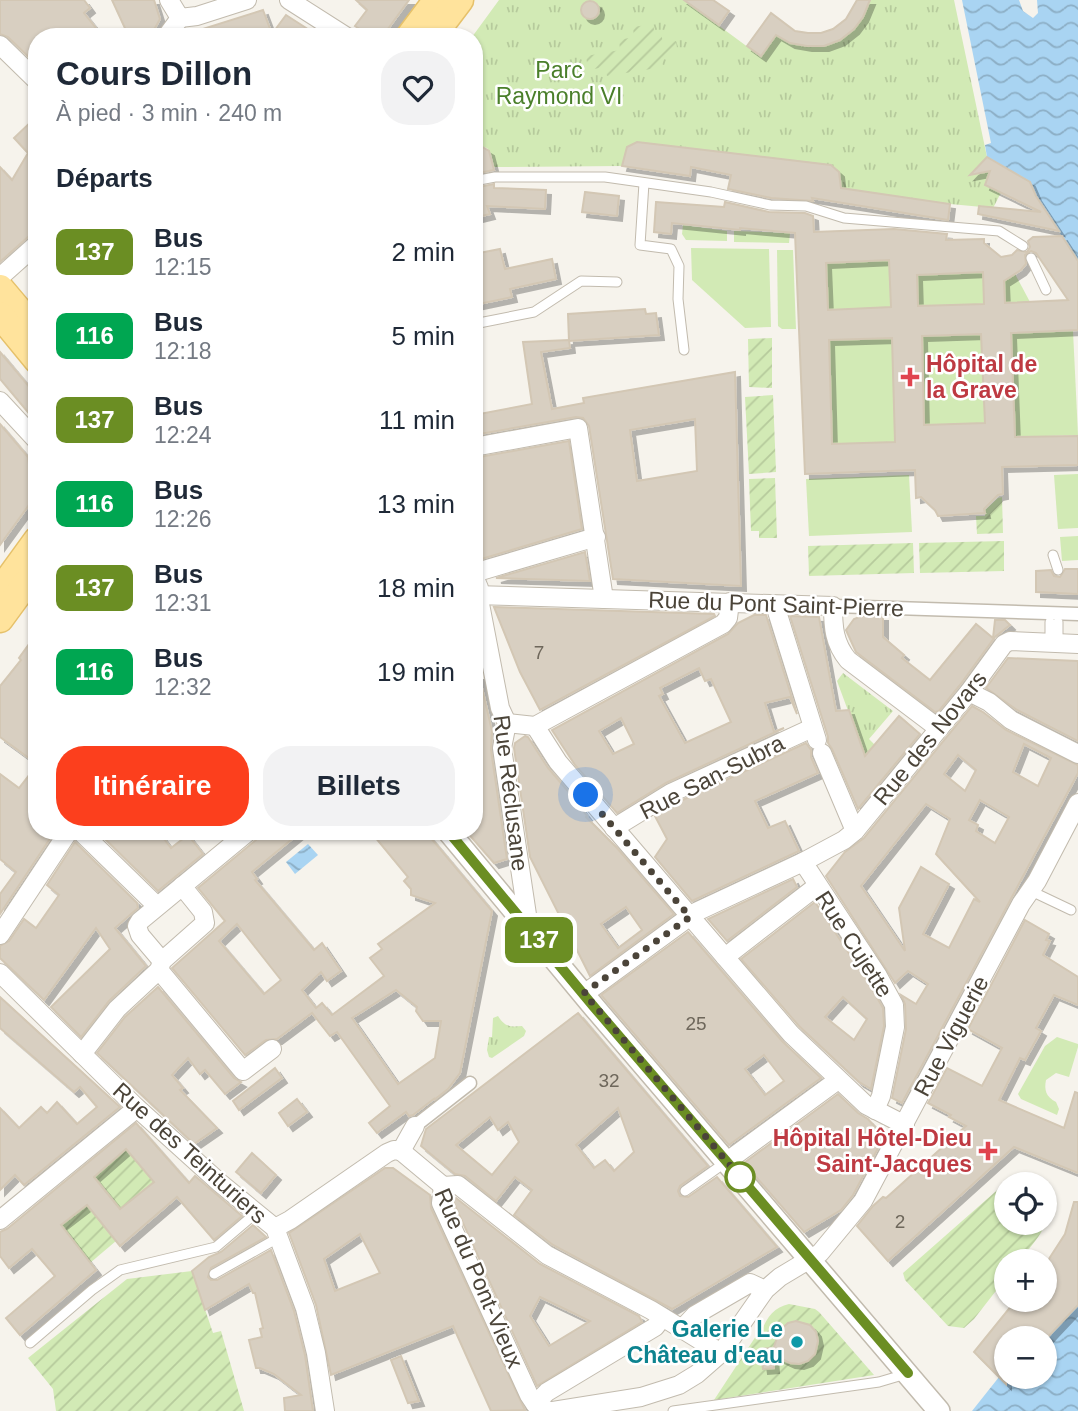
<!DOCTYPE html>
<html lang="fr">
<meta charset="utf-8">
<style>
:root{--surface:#fff;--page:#f2f2f3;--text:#1f2937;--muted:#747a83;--accent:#fc3f1d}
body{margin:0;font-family:Arial,sans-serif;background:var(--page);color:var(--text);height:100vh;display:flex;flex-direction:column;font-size:26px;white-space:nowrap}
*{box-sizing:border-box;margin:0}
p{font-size:23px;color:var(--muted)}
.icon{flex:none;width:38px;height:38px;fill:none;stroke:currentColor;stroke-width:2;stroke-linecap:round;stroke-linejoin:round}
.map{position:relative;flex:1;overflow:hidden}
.panel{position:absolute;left:28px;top:28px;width:455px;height:812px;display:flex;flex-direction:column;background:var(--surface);border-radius:28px;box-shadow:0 2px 5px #0004}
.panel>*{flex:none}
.badge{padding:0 14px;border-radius:10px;font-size:24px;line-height:46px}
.fabs{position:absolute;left:994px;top:1172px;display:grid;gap:14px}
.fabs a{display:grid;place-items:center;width:63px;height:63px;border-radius:50%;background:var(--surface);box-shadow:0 2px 5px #0004;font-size:35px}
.you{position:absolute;width:35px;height:35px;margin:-18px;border:5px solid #fff;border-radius:50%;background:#1a73e8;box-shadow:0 0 0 10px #1a73e833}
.map>.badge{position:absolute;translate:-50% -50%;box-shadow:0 0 0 4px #fff}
h2{padding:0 28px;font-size:26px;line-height:63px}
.round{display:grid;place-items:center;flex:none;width:74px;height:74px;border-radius:28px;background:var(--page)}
.head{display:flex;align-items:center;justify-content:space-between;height:119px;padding:0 28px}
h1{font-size:33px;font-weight:700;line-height:52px}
.primary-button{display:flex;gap:14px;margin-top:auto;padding:14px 28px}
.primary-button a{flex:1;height:80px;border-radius:28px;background:var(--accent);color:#fff;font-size:28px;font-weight:700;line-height:80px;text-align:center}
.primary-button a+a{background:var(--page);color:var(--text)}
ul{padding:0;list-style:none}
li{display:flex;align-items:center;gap:21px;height:84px;padding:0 28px}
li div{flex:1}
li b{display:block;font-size:26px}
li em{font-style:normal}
li .badge{min-width:77px;font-weight:700;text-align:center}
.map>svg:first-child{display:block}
</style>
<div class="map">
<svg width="1078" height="1411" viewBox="0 0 1078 1411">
<defs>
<pattern id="park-tufts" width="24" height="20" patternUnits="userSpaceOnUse" patternTransform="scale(1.75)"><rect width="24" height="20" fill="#d2eab5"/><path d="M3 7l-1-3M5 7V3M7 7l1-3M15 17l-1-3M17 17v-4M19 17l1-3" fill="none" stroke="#b6ca9c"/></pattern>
<pattern id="garden-furrows" width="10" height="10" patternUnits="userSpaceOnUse" patternTransform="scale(1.75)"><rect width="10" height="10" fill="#d2eab5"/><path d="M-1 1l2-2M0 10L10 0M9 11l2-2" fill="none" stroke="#b6ca9c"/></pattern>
<pattern id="water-waves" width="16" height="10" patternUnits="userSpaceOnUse" patternTransform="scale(1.75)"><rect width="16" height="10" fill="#a9d4f2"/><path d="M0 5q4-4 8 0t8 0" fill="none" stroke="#8caec5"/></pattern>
<filter id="shadow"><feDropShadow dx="5" dy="5" stdDeviation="0" flood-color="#0004"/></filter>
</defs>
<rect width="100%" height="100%" fill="#f6f3ec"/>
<g fill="#d2eab5">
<polygon points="683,225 727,231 727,241 686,240 682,234"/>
<polygon points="734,231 790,233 789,243 734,242"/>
<polygon points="691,248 769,249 771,327 745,328 692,280"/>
<polygon points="777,250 793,250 796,329 782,329 778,326"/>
<polygon points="889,260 891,307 828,310 826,263"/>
<polygon points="983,272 1015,274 1030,302 918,306 917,275"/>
<polygon points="1073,331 1078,435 1015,437 1011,333"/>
<polygon points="981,334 985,423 924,425 922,336"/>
<polygon points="892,338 895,442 832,444 829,340"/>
<polygon points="1078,474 1078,528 1058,529 1054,475"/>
<polygon points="909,475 912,532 809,536 806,479"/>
<polygon points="1078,536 1078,560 1062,561 1060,537"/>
<path d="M1057 1037 1078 1044V1047L1069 1077 1056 1073 1046 1080C1044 1090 1046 1097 1056 1102L1059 1109 1057 1115 1021 1099 1018 1094 1045 1046Z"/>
</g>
<g fill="url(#park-tufts)">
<path d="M499 0H684L760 56 776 35C818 58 853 44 870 0H954L987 157 1019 178 1005 185 993 208 950 204 841 188 839 172 831 165 637 142 627 147 622 166 494 167 491 154 487 148 474 145V37H472Z"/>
<polygon points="843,673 893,711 869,739 876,746 858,767 860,743 837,681"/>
<path d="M498 1016C505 1027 510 1027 522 1026L526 1031 524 1036 492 1058 489 1057 487 1050 489 1037H492L493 1018Z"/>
</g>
<g fill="url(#garden-furrows)">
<polygon points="653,24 655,34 661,33 663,43 676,41 678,55 661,58 663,67 607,76 605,67 588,70 586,56 620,50 619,40 634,37 633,27"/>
<polygon points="772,338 772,388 749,387 748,339"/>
<polygon points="773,395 776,472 749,474 745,397"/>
<polygon points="775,478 777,538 759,538 759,531 751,531 749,479"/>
<polygon points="1002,497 1003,533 977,534 976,516 985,516 985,510 998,498"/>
<polygon points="1004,541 1004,571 920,573 919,543"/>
<polygon points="913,543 914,573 809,576 808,546"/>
<polygon points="126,1149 154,1182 120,1209 94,1177"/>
<path d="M1015 1178 1031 1181 1037 1185H1006V1223H1045V1193C1059 1218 1034 1242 1019 1262H1006V1278L974 1319 964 1328 948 1326 905 1280 903 1273 1003 1185Z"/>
<polygon points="87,1205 116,1241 90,1263 61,1225"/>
<polygon points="192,1271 213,1333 221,1331 244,1411 56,1411 53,1389 28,1358 127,1279"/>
<path d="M789 1304 815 1309 819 1312 874 1375 714 1400 758 1333 761 1334C765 1319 774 1307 789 1304Z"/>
</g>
<g fill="url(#water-waves)">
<polygon points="962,0 1019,0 1023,11 1033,18 1038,13 1037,0 1078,0 1078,261 1036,196 1030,182 987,157 985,145 991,143"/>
<polygon points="308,844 318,855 295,874 286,862"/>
<polygon points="1078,1305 1078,1411 972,1411 999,1377 1004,1381 1008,1377 1045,1377 1045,1340"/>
</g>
<g fill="#d8cfc1" stroke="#d3c7b4" stroke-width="2" fill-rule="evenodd" filter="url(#shadow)">
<polygon points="0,0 84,0 90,8 84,13 103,37 37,37 37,65 8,37 0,34"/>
<polygon points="112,0 154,0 160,19 150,37 129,37"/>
<polygon points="356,0 409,0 382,37 372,37 355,26 367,10"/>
<polygon points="684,0 713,0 729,11 719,25"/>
<polygon points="857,0 870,0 863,17 854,29 840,40 824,46 807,46 790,43 776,35 761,56 747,46 771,13 795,31 808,33 821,33 833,29 846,19"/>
<circle cx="590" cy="10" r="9"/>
<polygon points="263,10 272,34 286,15 320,37 187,37 187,34"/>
<polygon points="37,116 37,232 29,236 0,262 0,167 12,180 28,153 14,138"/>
<polygon points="474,142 489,151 494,170 474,174"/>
<polygon points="637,142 831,165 839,172 841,188 950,204 948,220 812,198 813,201 771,198 728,189 731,175 691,167 690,176 622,166 627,147"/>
<polygon points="987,157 1030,182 1036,196 1059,231 978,214 979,206 1041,212 985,185 990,171 970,175"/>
<polygon points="494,184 494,188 546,190 545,209 487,206 490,214 474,218 474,188"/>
<polygon points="585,192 619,196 617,216 582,212"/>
<path d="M656 202 724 207 725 202 769 212 805 213 813 216 814 232 894 229 947 234 946 240 984 239V243L1001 257 1012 255 1017 250 1027 252 1030 247 1028 241 1033 237 1062 236 1078 261V330L1011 333 1015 437 1078 436V465L1002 467 1003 494 998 495 984 509 985 513 938 516 935 510 921 497 916 498 915 470 805 474 795 233 740 228V230L672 223 671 234 654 232ZM1031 251 1036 253 1068 300 1005 303 1004 281 1021 270 1026 264 1025 255ZM889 260 891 307 828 310 826 263ZM983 272 984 304 918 306 917 275ZM981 334 985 423 924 425 922 336ZM892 338 895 442 832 444 829 340Z"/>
<polygon points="500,249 505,269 552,259 556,279 510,289 512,297 474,305 474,254"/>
<polygon points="645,309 646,314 656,313 659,335 569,341 568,314"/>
<path d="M569 340 570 348 541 352 552 409 584 403 583 398 735 372 741 586 613 579 589 426 583 418 576 417 474 435V415L532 404 523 342ZM695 419 697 471 637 481 630 430Z"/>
<polygon points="0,352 37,396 37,423 0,379"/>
<polygon points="0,424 28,457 36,510 29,505 0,545"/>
<polygon points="569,441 582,529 478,560 474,549 474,458"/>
<polygon points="585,552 590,581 496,578"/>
<polygon points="1065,569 1078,569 1078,594 1036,592 1036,571 1051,570 1054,576 1060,577"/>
<polygon points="494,607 714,614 715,616 540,710 520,672"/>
<path d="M754 615H766L797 714 790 697 765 703 774 732 784 728 666 783 617 813 575 765 552 730 728 634 738 623ZM699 668 705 681 711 679 731 722 685 743 659 696 663 694 660 688ZM621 718 634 744 613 754 599 731Z"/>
<polygon points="790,616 819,617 836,711 849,710 865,756 899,716 920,734 858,809 832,749 828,743 828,737"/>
<polygon points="862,616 883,616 883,637 904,655 902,658 930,680 976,624 993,638 995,620 1005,620 1010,625 995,637 960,685 939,711 935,712 856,652 846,630 854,619"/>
<polygon points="37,633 37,690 29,700 37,705 37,764 0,737 0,686 21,660 19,658"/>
<polygon points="1008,658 1078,661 1078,741 1017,710 986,688"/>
<polygon points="479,675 492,731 491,750 507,859 494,863 466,831 474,831 474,676"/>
<path d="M972 706 983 712 1006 730 1078 765V773L902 1103 892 1098 906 1029 905 1004 901 995 916 1004 928 984 908 971 895 983 826 876 845 852 864 838ZM1024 744 1051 758 1038 786 1013 772ZM958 755 976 770 965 791 944 774ZM980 800 1009 817 995 843 976 831 978 825 969 820ZM926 804 950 819 936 854 980 902 974 899 949 948 923 934 949 884 921 867 899 908 905 951 861 886Z"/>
<path d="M525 736 528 737 548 768 573 797 587 816 586 817 617 848 674 914 590 976 530 857 514 748 515 743ZM626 907 642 930 618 948 601 924Z"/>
<polygon points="806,743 811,750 811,757 818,773 755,801 768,828 785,821 799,851 692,901 655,857 667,839 655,816 676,803"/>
<polygon points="37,765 37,831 55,831 0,914 0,894 16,872 0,859 0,774 19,788"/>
<polygon points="97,831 158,831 171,848 188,835 203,854 158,891"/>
<path d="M260 831H302L252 872 257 879 255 880 314 950 322 943 341 971 327 981 321 972 302 990 316 1008 322 1003 332 1015 384 976 370 958 382 949 378 944 435 903 411 895V889L404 881 408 877 370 831H425L492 911 460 1073 448 1089 434 1100 435 1098 413 1115 409 1116 406 1112 377 1133 369 1123 390 1106 337 1032 330 1036 312 1013 277 1039 266 1040 245 1055 172 968 225 921 198 888 256 840ZM237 924 281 980 264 994 219 941ZM396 990 417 1007 416 1011 423 1021H441L435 1058 398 1084 352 1018Z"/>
<polygon points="75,842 137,903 138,908 115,928 146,966 109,1001 81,1037 51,1007 110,949 96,928 44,1000 0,958 0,946 9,941 24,919 36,928 59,895 47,885"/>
<polygon points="793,879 797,887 727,941 708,919"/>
<path d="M815 902 868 982 883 1008 884 1026 871 1089 859 1082 799 1026 741 959ZM843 997 867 1019 854 1040 825 1017Z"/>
<polygon points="1025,920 1049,934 1046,940 1050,941 1043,955 1078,977 1078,1005 1054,995 1036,1028 1041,1031 1025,1060 1020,1058 999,1100 1064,1128 1075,1092 1078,1093 1078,1173 1014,1147 888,1261 857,1226 873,1206 883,1197 886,1198 966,1126 949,1117 951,1115 928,1103 947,1068 982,1086 1002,1048 968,1029"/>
<path d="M688 932 782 1041 821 1078 729 1145 601 995ZM764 1055 784 1081 765 1095 745 1069Z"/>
<polygon points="158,987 234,1078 241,1082 225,1094 205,1070 200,1074 188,1058 172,1075 183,1088 180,1090 217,1128 194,1144 97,1053 125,1017"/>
<polygon points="0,997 120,1107 24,1185 15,1175 0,1190 0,1108 19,1128 41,1107 47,1113 57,1102 77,1124 97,1107 80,1087 74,1092 0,1028"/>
<path d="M578 1013 708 1166 680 1186 678 1191 680 1196 688 1197 717 1177 777 1247 672 1309 553 1245 514 1215 532 1190 515 1177 496 1201 465 1176 455 1174 421 1146 426 1129ZM618 1108 634 1152 614 1171 605 1160 594 1168 576 1145ZM490 1117 498 1130 508 1122 519 1142 492 1175 456 1145Z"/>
<polygon points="275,1068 282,1078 239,1110 233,1101"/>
<polygon points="838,1094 858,1113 868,1119 884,1137 853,1195 841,1210 804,1232 744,1163"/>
<polygon points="297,1099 307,1112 288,1126 279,1113"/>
<path d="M136 1123 189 1183 195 1176 242 1216 214 1240 177 1197 120 1246 87 1205 61 1225 96 1270 20 1335 6 1318 55 1276 32 1249 9 1268 0 1256V1232L7 1229ZM126 1149 154 1182 120 1209 94 1177Z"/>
<polygon points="252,1153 276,1175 261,1193 236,1172"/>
<path d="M385 1168H393L430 1195 431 1208 525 1410 491 1411 453 1326 331 1375 316 1305 289 1233ZM360 1234 380 1273 335 1291 324 1259Z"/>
<path d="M456 1198 540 1264 639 1316 642 1322 537 1386 453 1201ZM540 1297 590 1321 549 1346 530 1316Z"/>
<polygon points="1074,1202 1078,1202 1078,1305 1046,1339 1006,1339 1006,1384 974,1352 1016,1300 1045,1300 1045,1265 1065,1234"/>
<polygon points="253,1225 266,1237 211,1268 208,1277 211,1280 217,1280 271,1250 294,1311 305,1355 313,1411 285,1411 284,1398 301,1395 274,1374 260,1368 256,1368 249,1340 262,1337 260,1329 263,1328 255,1293 253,1293 249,1284 205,1310 192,1271 209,1257 221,1252"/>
<polygon points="796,1321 810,1325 816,1332 818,1341 815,1354 808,1361 799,1364 790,1363 773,1355 774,1368 763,1369 760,1349 772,1348 772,1352 780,1330 788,1323"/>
<polygon points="401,1356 419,1401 408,1403 391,1360"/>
</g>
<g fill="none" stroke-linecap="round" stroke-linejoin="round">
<defs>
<g id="service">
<polyline points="474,181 495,177 605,177 711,192 770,205 806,206 844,218 999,231 1023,246"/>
<polyline points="644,183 640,245 671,249 679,266 678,299 684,350"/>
<polyline points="1031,258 1046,290"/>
<polyline points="474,324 534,312 581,281 617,282"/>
<polyline points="1053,555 1058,570"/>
<polyline points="1050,642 1050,622"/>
<polyline points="1058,643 1058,622"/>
<polyline points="1031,891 1071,910"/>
<polyline points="685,1191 726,1162"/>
<polyline points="214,1274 278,1238"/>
<polyline points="30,1343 92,1290 120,1270 216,1247 256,1213"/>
<polyline points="673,1411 879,1382 906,1374"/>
</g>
<g id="pedestrian">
<polyline points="833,606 1078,614"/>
<polyline points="415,1126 470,1083"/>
</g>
<g id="minor">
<polyline points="169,0 180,18 197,16 247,0"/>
<polyline points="289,0 347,37"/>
<polyline points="166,37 180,18"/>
<polyline points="0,45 37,81"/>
<polyline points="0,277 37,244"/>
<polyline points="0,401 37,441"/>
<polyline points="474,447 578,428 604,599"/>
<polyline points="474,573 596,537"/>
<polyline points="474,576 479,588 480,604 500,708 507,723 502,748 529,928"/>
<path d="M474 595 833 606C833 627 834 643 848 660L938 728"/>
<polyline points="775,605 817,740"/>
<polyline points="969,692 989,702 1011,720 1078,754"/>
<polyline points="507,723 535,726 723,624 728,618 730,602"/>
<polyline points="535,726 558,762 791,1034 866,1105 905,1125"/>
<polyline points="822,753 855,831"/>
<polyline points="614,828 671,793 812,728"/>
<polyline points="80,831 157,906"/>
<polyline points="803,862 878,976 894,1005 895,1027 881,1096 875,1110"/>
<polyline points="0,935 69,831"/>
<polyline points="725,957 817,886"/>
<polyline points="162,961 140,935 137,926 140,921 249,831"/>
<polyline points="159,970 243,1071 272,1049"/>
<polyline points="0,973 137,1108 220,1183 275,1228 305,1308 316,1353 325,1411"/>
<polyline points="584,994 696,912 803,862 844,840 855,831 969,692 1004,644 1010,641 1078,644"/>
<polyline points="82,1054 117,1009 159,970 162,961 205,923 203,912 182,886"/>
<polyline points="401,1151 443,1186"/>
<polyline points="401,1151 415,1126"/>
<polyline points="726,1162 838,1080"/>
<polyline points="443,1186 458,1185 547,1255 651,1310 721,1353"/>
<polyline points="443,1186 441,1203 529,1395 535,1404 549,1411"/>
<polyline points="0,1220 137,1108"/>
<polyline points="275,1228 290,1220 387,1153 394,1150 401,1151"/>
<polyline points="681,1330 695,1315 750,1283 765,1290"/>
<polyline points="535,1404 547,1392 655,1327 662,1318"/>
<polyline points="553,1411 641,1397 679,1385 697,1374 721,1353 765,1290 780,1277 820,1253 863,1201 1021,904 1037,881 1078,803"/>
</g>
<polyline id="tertiary" points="448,831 594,1007 939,1411"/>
<g id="primary">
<polyline points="409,37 436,1"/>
<polyline points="432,37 460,0"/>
<polyline points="0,288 33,327"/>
<polyline points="0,315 37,360"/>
<polyline points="0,591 37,540"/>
<polyline points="0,619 30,578"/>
</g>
</defs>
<use href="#service" stroke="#c2bbae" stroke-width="11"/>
<use href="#pedestrian" stroke="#c2bbae" stroke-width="15"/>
<use href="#minor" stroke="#c2bbae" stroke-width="20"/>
<use href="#tertiary" stroke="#c2bbae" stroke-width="24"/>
<use href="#primary" stroke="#e6c16a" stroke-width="29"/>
<use href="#service" stroke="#fff" stroke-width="9"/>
<use href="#pedestrian" stroke="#fff" stroke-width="12"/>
<use href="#minor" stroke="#fff" stroke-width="18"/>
<use href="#tertiary" stroke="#fff" stroke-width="21"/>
<use href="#primary" stroke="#ffe39c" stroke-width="26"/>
</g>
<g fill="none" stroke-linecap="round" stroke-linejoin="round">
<defs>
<polyline id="line" points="448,831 594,1007 908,1373"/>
</defs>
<use href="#line" stroke="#fff" stroke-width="16"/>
<use href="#line" stroke="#6b8e23" stroke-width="10"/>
<polyline stroke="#4b4439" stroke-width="7" stroke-dasharray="0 12.6" points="586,795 690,917 584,993 740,1177"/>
</g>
<g fill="#e0444e" stroke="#fff" stroke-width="2.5">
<path d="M906.5 366.5h7v7h7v7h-7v7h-7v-7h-7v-7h7z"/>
<path d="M984.5 1140.5h7v7h7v7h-7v7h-7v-7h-7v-7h7z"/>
</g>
<circle fill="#fff" stroke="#6b8e23" stroke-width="3.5" cx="740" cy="1177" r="14"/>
<circle fill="#0f9aa8" stroke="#fff" stroke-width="2.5" cx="797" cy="1342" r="7"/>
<g text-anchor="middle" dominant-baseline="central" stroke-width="5" stroke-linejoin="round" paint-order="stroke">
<g font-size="19" fill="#6e675b">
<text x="539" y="652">7</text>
<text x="696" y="1023">25</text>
<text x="609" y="1080">32</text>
<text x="900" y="1221">2</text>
</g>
<g font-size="23" fill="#4a7f2a" stroke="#fff">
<text x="559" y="70">Parc<tspan x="559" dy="26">Raymond VI</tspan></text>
</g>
<g font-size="23" font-weight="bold" fill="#be3a42" stroke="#fff" text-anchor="start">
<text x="926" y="364">Hôpital de<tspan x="926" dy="26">la Grave</tspan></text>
<text x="972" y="1138" text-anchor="end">Hôpital Hôtel-Dieu<tspan x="972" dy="26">Saint-Jacques</tspan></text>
</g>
<g font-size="23" fill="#4b4439" stroke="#fff">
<text transform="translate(776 604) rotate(2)">Rue du Pont Saint-Pierre</text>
<text transform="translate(930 738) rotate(-51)">Rue des Novars</text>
<text transform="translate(712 777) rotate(-27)">Rue San-Subra</text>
<text transform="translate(511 793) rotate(83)">Rue Réclusane</text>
<text transform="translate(854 944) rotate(57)">Rue Cujette</text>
<text transform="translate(951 1036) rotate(-62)">Rue Viguerie</text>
<text transform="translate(190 1153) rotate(42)">Rue des Teinturiers</text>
<text transform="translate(479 1278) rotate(67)">Rue du Pont-Vieux</text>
</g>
<g font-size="23" font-weight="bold" fill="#0d838f" stroke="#fff" text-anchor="end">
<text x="783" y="1329">Galerie Le<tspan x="783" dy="26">Château d'eau</tspan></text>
</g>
</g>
</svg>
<div class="fabs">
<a><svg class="icon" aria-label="locate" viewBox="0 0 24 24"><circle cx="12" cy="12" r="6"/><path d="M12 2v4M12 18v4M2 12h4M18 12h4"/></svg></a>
<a>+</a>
<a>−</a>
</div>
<div class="you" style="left:586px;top:795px"></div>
<b class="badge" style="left:539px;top:940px;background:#6b8e23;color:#fff">137</b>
<section class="panel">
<div class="head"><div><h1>Cours Dillon</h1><p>À pied · 3 min · 240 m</p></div><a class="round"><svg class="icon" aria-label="heart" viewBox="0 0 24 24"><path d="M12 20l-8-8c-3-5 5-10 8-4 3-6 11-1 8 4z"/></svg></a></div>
<h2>Départs</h2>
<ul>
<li><span class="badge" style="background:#6b8e23;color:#fff">137</span><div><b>Bus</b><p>12:15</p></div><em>2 min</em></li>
<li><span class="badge" style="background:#00a651;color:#fff">116</span><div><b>Bus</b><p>12:18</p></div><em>5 min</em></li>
<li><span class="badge" style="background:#6b8e23;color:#fff">137</span><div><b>Bus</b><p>12:24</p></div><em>11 min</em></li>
<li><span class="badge" style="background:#00a651;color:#fff">116</span><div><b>Bus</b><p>12:26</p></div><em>13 min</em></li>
<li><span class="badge" style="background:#6b8e23;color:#fff">137</span><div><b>Bus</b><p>12:31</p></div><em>18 min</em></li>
<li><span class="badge" style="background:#00a651;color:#fff">116</span><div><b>Bus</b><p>12:32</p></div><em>19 min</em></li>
</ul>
<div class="primary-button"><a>Itinéraire</a><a>Billets</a></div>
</section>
</div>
